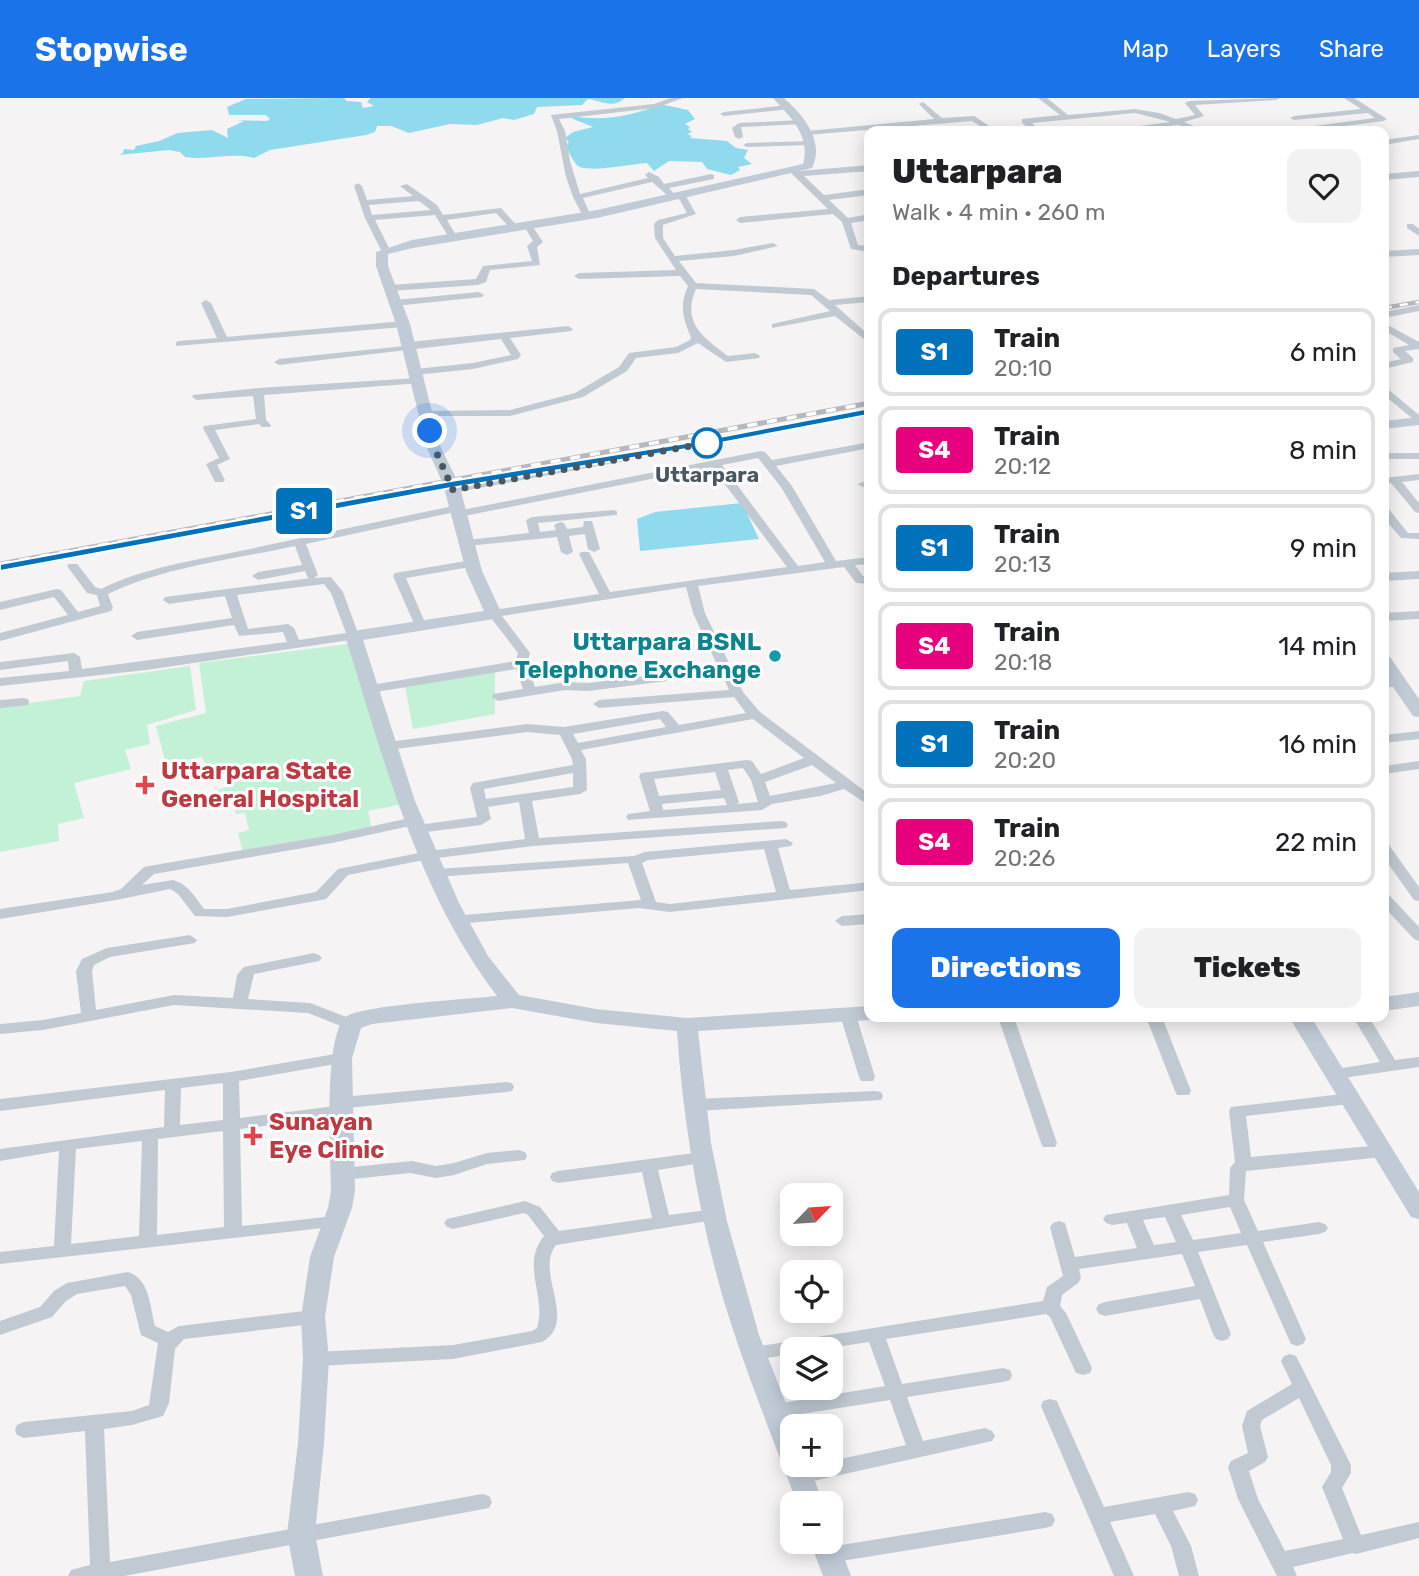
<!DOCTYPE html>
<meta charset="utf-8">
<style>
:root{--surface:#fff;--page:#f2f2f2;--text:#202124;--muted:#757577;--line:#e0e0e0;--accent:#1a73e8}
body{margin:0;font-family:Rubik,sans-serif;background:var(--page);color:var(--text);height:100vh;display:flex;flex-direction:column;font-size:26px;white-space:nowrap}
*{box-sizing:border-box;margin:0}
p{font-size:23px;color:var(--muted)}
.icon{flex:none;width:38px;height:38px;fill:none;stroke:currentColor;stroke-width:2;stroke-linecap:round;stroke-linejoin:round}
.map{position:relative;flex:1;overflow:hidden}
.side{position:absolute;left:864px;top:28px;width:525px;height:896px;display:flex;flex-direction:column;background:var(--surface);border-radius:14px;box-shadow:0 4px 18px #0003}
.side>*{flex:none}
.badge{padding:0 14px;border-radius:5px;font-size:24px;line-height:46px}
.needle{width:46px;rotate:65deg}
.buttons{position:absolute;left:780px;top:1085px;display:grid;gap:14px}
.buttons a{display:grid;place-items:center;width:63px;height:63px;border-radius:14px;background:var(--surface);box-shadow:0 4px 18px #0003;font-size:35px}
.you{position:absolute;width:35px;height:35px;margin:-18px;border:5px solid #fff;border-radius:50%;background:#1a73e8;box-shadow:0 0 0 10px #1a73e833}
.map>.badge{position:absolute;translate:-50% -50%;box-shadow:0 0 0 4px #fff}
h2{padding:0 28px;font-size:26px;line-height:63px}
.round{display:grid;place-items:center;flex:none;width:74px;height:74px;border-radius:14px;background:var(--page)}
.summary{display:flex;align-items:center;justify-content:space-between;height:119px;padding:0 28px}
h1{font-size:33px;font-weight:800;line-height:52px}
.button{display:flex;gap:14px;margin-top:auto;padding:14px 28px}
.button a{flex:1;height:80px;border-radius:14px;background:var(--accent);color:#fff;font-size:28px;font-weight:800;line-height:80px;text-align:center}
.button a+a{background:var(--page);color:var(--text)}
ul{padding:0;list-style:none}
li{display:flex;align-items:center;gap:21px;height:88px;margin:0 14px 10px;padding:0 14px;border:4px solid var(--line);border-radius:14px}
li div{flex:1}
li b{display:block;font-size:26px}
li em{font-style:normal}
li .badge{min-width:77px;font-weight:700;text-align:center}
header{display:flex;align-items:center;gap:42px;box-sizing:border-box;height:98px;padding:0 35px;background:var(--accent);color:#fff}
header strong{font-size:33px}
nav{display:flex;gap:38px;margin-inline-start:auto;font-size:24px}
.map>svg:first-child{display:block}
</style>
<header>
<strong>Stopwise</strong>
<nav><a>Map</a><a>Layers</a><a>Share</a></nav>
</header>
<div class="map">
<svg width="1419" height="1478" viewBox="0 0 1419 1478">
<rect width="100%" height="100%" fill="#f5f3f3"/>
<g fill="#c3f1d5">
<polygon points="348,546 403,706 368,713 372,731 243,755 238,735 249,732 245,715 236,716 230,700 218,702 218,692 231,687 224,671 209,673 202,659 166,666 156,628 206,615 199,565"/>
<polygon points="190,568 196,612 147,627 150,646 125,652 131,671 74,685 84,720 58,726 59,743 0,754 0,609 80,598 84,583"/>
<polygon points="495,571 495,616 413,631 405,588"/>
</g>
<g fill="#90daee">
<path d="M344 0 347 3 361 4 363 10 374 8 367 4 371 0H625C613 11 602 3 588 1L582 7 537 9 534 16 514 22 503 20 477 27 450 26 409 35 391 28H377L375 34 366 37 270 52 254 60C231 54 208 63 185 59L180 54 169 52 119 57 123 55 124 51 134 52 136 48 159 43 178 35 212 32 228 40 227 31 244 23 236 22 267 23 270 21 266 17H229L227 9 246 1Z"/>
<path d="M660 6 688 12 695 21 685 26 690 29 688 31 692 34 687 36 692 38 690 40 727 43 736 50 748 52 744 60 752 66 738 69 740 72 731 77 707 71 702 64 669 63 654 73 647 65C632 66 589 75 578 68 573 64 569 54 566 48L569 44 565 40 573 34 593 29 571 20 573 18C602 24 637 17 660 6Z"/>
<polygon points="742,405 759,441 640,453 637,421 655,414"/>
</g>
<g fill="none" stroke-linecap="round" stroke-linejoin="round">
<g fill="#c1cad2" fill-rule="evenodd">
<polygon points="671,0 683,0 655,10 559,21 565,33 570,63 580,96 648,80 645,77 649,74 659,79 664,86 711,76 714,77 714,81 669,90 677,99 673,102 652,84 583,100 591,118 584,120 573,99 566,79 557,33 551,17 654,6"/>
<polygon points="1038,0 1047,0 1068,17 1135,11 1159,15 1176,21 1195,17 1185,5 1189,3 1280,0 1276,2 1195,7 1204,18 1184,24 1206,33 1195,33 1178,27 1133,33 1110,33 1114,31 1171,24 1135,15 1032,25 1040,33 1032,33 1022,25 1022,21 1060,17"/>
<polygon points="1344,0 1354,0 1387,21 1383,23 1308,33 1287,33 1291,31 1375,20 1368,15 1294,22 1290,20 1294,18 1361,11"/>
<polygon points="923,4 942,20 974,18 997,33 988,33 972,23 807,37 803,35 807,33 934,21 919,6"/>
<polygon points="788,7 792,9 791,11 724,18 720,16 724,14"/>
<polygon points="801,22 804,22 804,26 741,29 743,39 739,41 735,39 732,30 739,25"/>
<polygon points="1419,37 1419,41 1384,47 1384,42"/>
<polygon points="812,43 812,47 809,47 747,49 743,47 747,45"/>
<polygon points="870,67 870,73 804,78 824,97 870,91 870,97 829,102 848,120 870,116 870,122 851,125 858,147 870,148 870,154 851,151 842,124 833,116 740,125 736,122 740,119 828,111 791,75 791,71 799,73"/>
<polygon points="1419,73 1419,79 1384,82 1384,76"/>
<path d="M358 85 362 88 367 102 413 98 400 88 407 86 437 107 443 117 501 110 519 130 512 132 496 115 447 122 457 139 453 142 450 141 435 117 375 122 390 152 382 154 365 120 354 88ZM419 103 431 112 372 117 369 107Z"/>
<path d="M681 94 684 95 696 116 663 127V140L675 158 734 152 773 145 778 148 734 158 679 163 696 185 814 191 829 202 870 198V204L835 207 870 238V246L835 218 772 230V226L830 213 811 197 696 191C681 225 704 240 728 258L755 255 760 258 759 260 726 264 698 245 678 255 636 260 627 273 583 299 510 318H422V314L426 313 510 312 575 295 619 269 629 255 676 249 690 242 691 239C683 220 679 208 688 188L680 178 579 181 574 178 579 175 676 172 655 140 654 126 658 122 687 115 677 97Z"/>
<polygon points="525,126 531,126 543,144 537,149 540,167 490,172 486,184 478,187 390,193 385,190 390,187 476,181 483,168 532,163 527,148 533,143 524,128"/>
<polygon points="1407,126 1413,126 1419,131 1419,138 1407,130"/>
<polygon points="1419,151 1419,157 1384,159 1384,153"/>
<polygon points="479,194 484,197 482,199 395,208 390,205 395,202"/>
<polygon points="206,202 211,205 227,239 403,223 408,226 403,229 176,248 176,244 179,243 217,240 201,205"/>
<polygon points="1419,207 1419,213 1384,220 1384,214"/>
<polygon points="1384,225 1419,244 1419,251 1405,253 1413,260 1413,264 1384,271 1384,265 1401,261 1393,254 1393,250 1409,247 1384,232"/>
<polygon points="568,228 573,231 571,233 510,240 521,257 518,261 473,271 415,277 410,274 415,271 473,265 511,257 501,241 279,267 274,264 279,261 404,248 409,244"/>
<polygon points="417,280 421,281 421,285 264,297 266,322 271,327 270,329 262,329 259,326 215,332 230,361 217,367 225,382 223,384 215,384 206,366 219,360 203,330 204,328 256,321 253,298 197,302 192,299 193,297 258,290"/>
<polygon points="1384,288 1419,317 1419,326 1384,297"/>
<polygon points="870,311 870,317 453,395 447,392 453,389"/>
<path d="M870 344V350L776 368 792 388 836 463 870 459V466L855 467 863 478H870V486L856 485 844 469 698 488 705 515 743 594 760 614 870 697V708L844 691 820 698 772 706 762 712 628 722 626 719 628 716 650 713 639 678 641 675 747 662 752 663 761 676 804 660 753 621 581 652 586 661 587 692 580 696 532 703 539 740 781 723 786 724 788 727 786 730 533 748 429 761 348 777 326 801 321 802 227 819 195 818 178 796 170 791 116 802 0 821V811L113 794 121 791 144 769 149 768 332 737 414 719 421 723 419 726 332 745 154 776 142 787 173 782C188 786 195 799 204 811H227L316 794 338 771 343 770 429 753 525 741 519 704 488 709 491 721 481 727 418 735 411 731 418 727 477 719 470 690 473 685 573 667 572 661 560 637 527 634 388 652 381 648 388 644 527 626 564 629 663 613 668 614 679 627 746 615 734 599 599 610 593 606 599 602 729 592 722 576 588 593 565 592 498 603 492 599 493 596 523 591 516 571 370 595 365 594 364 591 365 588 516 563 518 555 488 516 494 512 599 496 579 456 581 454H589L610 494 787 469 712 369 459 419 455 418V414L306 446 318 477 314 480 331 479 343 494 359 538 357 541 146 572 0 588V580L69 573 68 563 0 572V564L74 555 80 559 82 571 287 544 283 534 239 538 234 527 137 542 131 538 137 534 232 520 225 498 169 506 163 502 165 499 311 480H308L305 473 258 482 252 478 258 474 302 467 295 448C235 461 163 469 108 496L113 510 111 513 0 543V535L68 517 54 499 0 512V504L57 491 61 492 78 514 100 508 97 497 87 495 67 468 69 466H77L95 489 101 491C145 469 197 462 245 452 315 437 386 422 458 407L462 408V412L761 353 765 354 772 362ZM758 360 781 389 825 464 798 468 722 367ZM324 486 331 495 346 535 299 542 294 530 288 526 248 531 237 497ZM686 489 693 515 718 569 588 585 565 584 535 589 527 566 530 555 502 518ZM660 621 666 629 578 645 573 636ZM812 667 836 685 770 698 765 684ZM743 670 751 682 758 704 737 706 739 704 728 672ZM715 674 721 692 659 698 654 681ZM573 675V689L486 701 484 691ZM724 700 727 707 663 712 662 706Z"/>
<rect x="1384" y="355" width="35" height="6"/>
<polygon points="1419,376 1419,382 1402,384 1419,405 1419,415 1415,414 1391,385 1384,386 1384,380"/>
<polygon points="870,382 870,388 863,389 857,386"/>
<polygon points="1384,409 1388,410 1408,435 1419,435 1419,441 1401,440 1384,420"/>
<polygon points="613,412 617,413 617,417 538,425 540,434 556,432 554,427 560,424 564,425 567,431 583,429 584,423 592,423 600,451 594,454 588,451 585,436 569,438 573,454 567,457 561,454 557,439 467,448 461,445 467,442 529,435 526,422 532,419"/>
<polygon points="472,462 478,466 476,468 406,480 426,527 420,531 416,530 393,478 395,475"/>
<polygon points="1419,473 1419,481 1384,483 1384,475"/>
<polygon points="1419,513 1419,521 1384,523 1384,515"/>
<polygon points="1399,580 1405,584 1403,587 1384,590 1384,582"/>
<polygon points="23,600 28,601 29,604 28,607 0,610 0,602"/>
<polygon points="1419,633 1419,641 1384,645 1384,637"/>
<polygon points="1419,663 1419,671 1384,676 1384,668"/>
<path d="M786 741 793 745 791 748 778 750 790 792 870 784V792L670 814 639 810 457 826 452 824 450 821 452 818 641 802 628 765 436 779 429 775 436 771 634 758 645 754ZM764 751 776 794 670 806 656 804 642 765 648 762Z"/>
<polygon points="1384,746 1389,747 1419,789 1419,803 1414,802 1384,760"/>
<polygon points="1384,796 1389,797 1419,829 1419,843 1414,841 1384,809"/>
<polygon points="870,816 870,826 842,828 835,823 842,818"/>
<polygon points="190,837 197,842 195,845 110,859 94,867 92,873 96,912 174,897 233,900 237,877 244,869 314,855 319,857 322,860 319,863 254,876 248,901 310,905 357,923 359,927 357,931 351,932 308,915 174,907 43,932 0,936 0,926 43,922 81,915 76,873 82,861 107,850"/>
<polygon points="848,912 856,917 875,979 873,983 861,983 859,979 840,917"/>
<polygon points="998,919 1014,919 1057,1045 1055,1049 1043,1049 1041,1045"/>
<polygon points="1146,919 1162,919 1191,993 1189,997 1177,997 1175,993"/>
<polygon points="1353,919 1369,919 1395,962 1419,959 1419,969 1336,981 1330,980 1328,976 1330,972 1380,964"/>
<path d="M341 955 347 956 349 960 347 964 239 983 240 1020 336 1008 334 1005 336 1001 342 999 506 984 512 985 514 989 512 993 506 994 347 1010 349 1013 347 1017 341 1019 240 1031 242 1128 335 1118 341 1120 344 1124 341 1128 0 1166V1154L54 1148 59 1053 0 1063V1051L164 1029 165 992 0 1013V1001L231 974ZM223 985V1022L180 1027 181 990ZM223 1033 224 1129 157 1137 158 1041ZM142 1043 139 1138 71 1146 76 1051Z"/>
<polygon points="875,993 881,994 883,998 881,1002 696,1013 690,1011 688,1007 690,1003 696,1001"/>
<path d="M1351 995 1357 997 1359 1001 1357 1005 1246 1018 1251 1059 1383 1047 1389 1049 1391 1053 1389 1057 1383 1059 1246 1073 1244 1102 1258 1133 1319 1124 1325 1126 1328 1130 1325 1134 1319 1136 1263 1144 1306 1241 1303 1246 1297 1248 1291 1246 1247 1147 1198 1154 1231 1236 1228 1241 1222 1243 1216 1241 1213 1236 1200 1201 1105 1218 1099 1216 1096 1211 1099 1206 1105 1204 1195 1188 1182 1156 1079 1171 1081 1180 1078 1185 1062 1197 1060 1208 1066 1215 1092 1270 1090 1275 1083 1277 1076 1275 1050 1219 1046 1216 886 1241 902 1286 1003 1270 1010 1272 1012 1277 1010 1282 1003 1284 907 1299 923 1343 985 1330 992 1333 995 1338 992 1343 800 1386 793 1384 790 1378 793 1372 815 1367H831V1363L906 1347 890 1302 776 1320 769 1318 767 1313 769 1308 776 1306 885 1288 869 1244 823 1251H793V1256L754 1262 748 1260 745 1255 748 1250 1043 1203 1047 1189 1063 1178 1050 1129 1053 1125 1059 1123 1065 1125 1075 1159 1137 1150 1127 1125 1112 1127 1106 1125 1103 1121 1106 1117 1229 1097 1230 1070 1235 1064 1229 1013 1231 1009ZM1230 1109 1241 1135 1193 1142 1181 1117ZM1165 1119 1176 1144 1154 1147 1143 1122Z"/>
<polygon points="519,1052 525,1054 527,1058 525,1062 487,1066 454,1077 436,1080 410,1075 343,1082 337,1080 335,1076 337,1072 343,1070 412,1063 436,1068 454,1065 487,1055"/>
<path d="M702 1054 708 1056 710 1060 708 1064 658 1072 669 1117 715 1111 721 1113 724 1117 721 1121 556 1147C534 1175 579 1223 542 1244L453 1261 316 1268 310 1266 307 1261 310 1256 316 1254 453 1247 532 1233 537 1230C547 1198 520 1167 544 1138L528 1117 524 1115 453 1131 447 1129 444 1125 447 1121 525 1103 540 1109 559 1133 652 1120 642 1074 558 1085 552 1083 550 1079 552 1075 558 1073Z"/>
<path d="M128 1174C150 1181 150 1209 155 1228L168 1234 179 1228 313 1212 319 1214 322 1219 319 1224 313 1226 184 1241 175 1251 169 1305 163 1318 132 1327 104 1331 110 1464 482 1396 489 1398 492 1404 489 1410 124 1478H68L71 1472 90 1467 85 1333 24 1340 17 1337 15 1332 17 1327 24 1324 132 1313 149 1307 158 1245 141 1237 131 1197 125 1188 77 1196 66 1203 52 1219 0 1237V1223L40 1209 54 1193 67 1185Z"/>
<path d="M1290 1256 1296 1258 1351 1367V1375L1342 1390 1361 1437 1419 1424V1440L1356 1456 1353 1455 1293 1469 1297 1478H1277L1238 1401 1228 1369 1231 1363 1248 1355 1242 1328 1247 1313 1292 1286 1281 1263 1284 1258ZM1299 1300 1331 1367V1374L1322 1389 1343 1441 1285 1453 1258 1401 1249 1373 1265 1364 1268 1359 1260 1328 1262 1322Z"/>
<polygon points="1050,1301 1057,1303 1059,1308 1104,1409 1188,1394 1195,1396 1198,1402 1195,1408 1173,1413 1191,1448 1199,1478 1179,1478 1171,1448 1155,1416 1110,1424 1134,1478 1114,1478 1041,1308 1043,1303"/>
<polygon points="1045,1414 1052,1416 1055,1422 1052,1428 1045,1430 829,1465 822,1463 819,1457 822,1451 829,1449"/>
</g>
<g fill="#c1cbd6" fill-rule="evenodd">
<path d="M773 0H784C804 18 825 43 812 70L597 120 413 150 388 156V168L410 226 441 350 459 386 482 473 502 516 494 521 363 542 415 703 459 805 488 858 519 897 596 911 687 920 870 908V919H878L870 922 698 933 711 1045 727 1123 759 1237 795 1328 793 1367H809L823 1405H797C772 1338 744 1270 723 1200 698 1113 683 1023 677 933L596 925 512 910 372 926 361 930 352 960 355 1093 352 1110 334 1159 325 1219 329 1261 324 1345 315 1436 323 1478H295L287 1436 298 1345 303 1261 301 1219 310 1159 328 1110 331 1093C331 1063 322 934 347 918 366 907 469 901 497 898 417 793 384 662 345 538L353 533 484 513 466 473 443 386 427 350 396 226 376 168V154L412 142 597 112 803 66C811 37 790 19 773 0Z"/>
<polygon points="1419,319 1419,327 1384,331 1384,323"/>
<polygon points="1384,558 1390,559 1419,601 1419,619 1413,618 1384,576"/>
<polygon points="1419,894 1419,908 1384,913 1384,899"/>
<polygon points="1289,919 1311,919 1419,1094 1419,1121 1411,1119"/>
<polygon points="831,1435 838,1444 851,1478 823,1478 810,1444 831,1444"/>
</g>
<defs>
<polyline id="rail-far1" points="1384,210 1419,204"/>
<polyline id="rail" points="0,466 870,305"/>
</defs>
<use href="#rail-far1" stroke="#b5b8bd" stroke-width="4.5"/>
<use href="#rail" stroke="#b5b8bd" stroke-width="5"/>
<use href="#rail-far1" stroke="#fff" stroke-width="2.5" stroke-dasharray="8" stroke-linecap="butt"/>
<use href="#rail" stroke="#fff" stroke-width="3.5" stroke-dasharray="10" stroke-linecap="butt"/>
</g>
<polygon fill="#0072bc" stroke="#fff" stroke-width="2" points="870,310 873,311 873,316 699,349 451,390 0,473 0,466 451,383 699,343"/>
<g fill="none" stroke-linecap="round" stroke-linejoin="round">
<polyline stroke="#4a5661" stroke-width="7" stroke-dasharray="0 12.6" points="430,333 434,349 453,392 707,345"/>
</g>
<circle fill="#fff" stroke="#0072bc" stroke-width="3.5" cx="707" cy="345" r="14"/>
<circle fill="#0f9aa8" stroke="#fff" stroke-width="2.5" cx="775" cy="558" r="7"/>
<g fill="#e0444e" stroke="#fff" stroke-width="2.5">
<path d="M141.5 676.5h7v7h7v7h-7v7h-7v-7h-7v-7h7z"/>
<path d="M249.5 1027.5h7v7h7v7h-7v7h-7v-7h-7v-7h7z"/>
</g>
<g text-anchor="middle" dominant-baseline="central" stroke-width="6" stroke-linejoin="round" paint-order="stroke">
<g font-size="21" font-weight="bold" fill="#4a5661" stroke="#fff">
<text x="707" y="376">Uttarpara</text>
</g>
<g font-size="24" font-weight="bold" fill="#0d838f" stroke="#fff" text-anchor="end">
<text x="761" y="544">Uttarpara BSNL<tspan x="761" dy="28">Telephone Exchange</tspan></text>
</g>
<g font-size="24" font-weight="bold" fill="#be3a42" stroke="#fff" text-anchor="start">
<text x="161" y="673">Uttarpara State<tspan x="161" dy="28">General Hospital</tspan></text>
<text x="269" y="1024">Sunayan<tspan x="269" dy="28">Eye Clinic</tspan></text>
</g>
</g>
</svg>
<div class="buttons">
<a><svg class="needle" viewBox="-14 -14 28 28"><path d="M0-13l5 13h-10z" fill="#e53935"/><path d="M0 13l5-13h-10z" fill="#757577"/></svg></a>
<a><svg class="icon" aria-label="locate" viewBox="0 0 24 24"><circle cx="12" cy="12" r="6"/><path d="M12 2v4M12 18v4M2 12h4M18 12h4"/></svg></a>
<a><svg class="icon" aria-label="layers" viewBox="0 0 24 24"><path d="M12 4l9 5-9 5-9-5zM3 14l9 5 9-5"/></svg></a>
<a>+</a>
<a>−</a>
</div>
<div class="you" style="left:430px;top:333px"></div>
<b class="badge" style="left:304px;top:413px;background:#0072bc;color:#fff">S1</b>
<section class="side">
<div class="summary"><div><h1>Uttarpara</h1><p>Walk · 4 min · 260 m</p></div><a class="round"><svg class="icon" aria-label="heart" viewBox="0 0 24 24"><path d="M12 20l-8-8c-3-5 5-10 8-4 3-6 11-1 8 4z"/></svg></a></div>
<h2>Departures</h2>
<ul>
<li><span class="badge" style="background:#0072bc;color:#fff">S1</span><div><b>Train</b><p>20:10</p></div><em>6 min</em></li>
<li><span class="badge" style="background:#e6007e;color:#fff">S4</span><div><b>Train</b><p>20:12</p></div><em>8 min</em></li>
<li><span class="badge" style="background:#0072bc;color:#fff">S1</span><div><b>Train</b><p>20:13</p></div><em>9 min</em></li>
<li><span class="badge" style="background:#e6007e;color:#fff">S4</span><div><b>Train</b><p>20:18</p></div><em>14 min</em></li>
<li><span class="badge" style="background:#0072bc;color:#fff">S1</span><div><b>Train</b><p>20:20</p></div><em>16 min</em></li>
<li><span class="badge" style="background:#e6007e;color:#fff">S4</span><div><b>Train</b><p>20:26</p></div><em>22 min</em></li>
</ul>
<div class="button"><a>Directions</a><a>Tickets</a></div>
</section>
</div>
